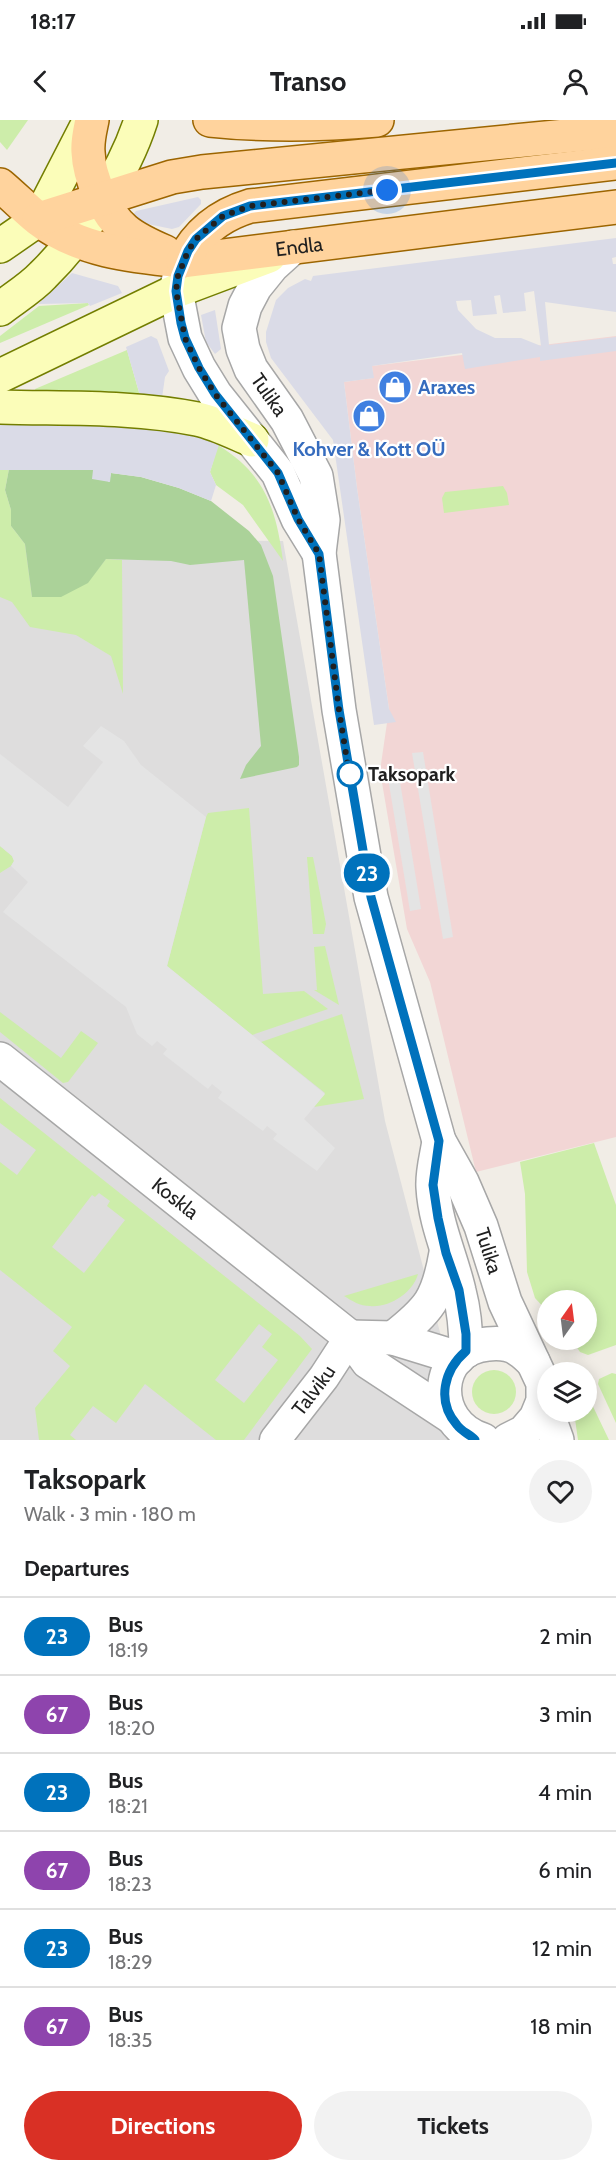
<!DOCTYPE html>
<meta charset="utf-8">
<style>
:root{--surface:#fff;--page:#f2f2f2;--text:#202124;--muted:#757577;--line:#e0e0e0;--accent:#d93025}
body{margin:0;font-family:Cabin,sans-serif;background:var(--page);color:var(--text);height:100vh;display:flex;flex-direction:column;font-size:22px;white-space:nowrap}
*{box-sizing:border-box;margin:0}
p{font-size:20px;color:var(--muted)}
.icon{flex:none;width:33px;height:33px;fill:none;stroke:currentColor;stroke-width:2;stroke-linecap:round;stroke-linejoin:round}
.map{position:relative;height:1320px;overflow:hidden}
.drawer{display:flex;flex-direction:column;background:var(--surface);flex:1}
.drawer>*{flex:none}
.badge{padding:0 12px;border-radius:20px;font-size:21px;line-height:39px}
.needle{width:39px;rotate:14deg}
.tools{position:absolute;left:537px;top:1170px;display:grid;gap:12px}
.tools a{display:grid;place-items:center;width:60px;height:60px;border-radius:50%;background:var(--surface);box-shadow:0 3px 15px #0003;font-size:30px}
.you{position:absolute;width:30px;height:30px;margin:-15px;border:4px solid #fff;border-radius:50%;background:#1a73e8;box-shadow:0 0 0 9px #1a73e833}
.map>.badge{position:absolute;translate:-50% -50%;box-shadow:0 0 0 3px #fff}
h2{padding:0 24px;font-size:22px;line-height:54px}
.round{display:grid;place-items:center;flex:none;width:63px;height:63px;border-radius:32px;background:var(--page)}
.overview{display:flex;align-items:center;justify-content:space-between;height:102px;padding:0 24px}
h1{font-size:28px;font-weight:700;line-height:45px}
.primary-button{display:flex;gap:12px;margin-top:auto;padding:12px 24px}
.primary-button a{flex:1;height:69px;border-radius:36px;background:var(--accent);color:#fff;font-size:24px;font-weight:700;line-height:69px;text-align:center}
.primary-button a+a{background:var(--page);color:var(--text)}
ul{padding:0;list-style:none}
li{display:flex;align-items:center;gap:18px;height:78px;padding:0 24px;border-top:2px solid var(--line)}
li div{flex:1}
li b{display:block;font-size:22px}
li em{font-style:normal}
li .badge{min-width:66px;font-weight:700;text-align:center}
.status{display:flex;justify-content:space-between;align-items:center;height:42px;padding:0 30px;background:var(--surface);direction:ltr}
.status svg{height:16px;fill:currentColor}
header{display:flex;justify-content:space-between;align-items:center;height:78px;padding:0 24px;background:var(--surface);font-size:27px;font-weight:700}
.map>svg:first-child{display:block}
</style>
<div class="status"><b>18:17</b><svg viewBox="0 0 49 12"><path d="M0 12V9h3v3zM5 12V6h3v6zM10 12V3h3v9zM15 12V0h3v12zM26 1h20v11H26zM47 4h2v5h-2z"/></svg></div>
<header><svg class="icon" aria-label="back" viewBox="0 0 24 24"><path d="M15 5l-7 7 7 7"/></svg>Transo<svg class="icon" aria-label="person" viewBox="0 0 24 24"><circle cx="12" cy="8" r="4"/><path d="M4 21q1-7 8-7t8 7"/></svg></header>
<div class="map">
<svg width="616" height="1320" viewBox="0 0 616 1320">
<rect width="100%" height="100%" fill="#f1ede6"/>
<polygon fill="#dedddd" points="0,418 283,421 385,1001 468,1320 0,1320"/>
<polygon fill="#f2d6d5" points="616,216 616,1017 476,1052 430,862 407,809 380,651 389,589 357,368 344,262 373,258 372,246"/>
<g fill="#cdedaa" fill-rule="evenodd">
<polygon points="0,0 28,0 7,30 0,22"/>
<polygon points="88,183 89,185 0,223 0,216 39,186"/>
<polygon points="127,230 140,276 37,274 35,269"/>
<path d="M218 325C265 354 276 388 283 441L243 385 216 365 210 352Z"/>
<polygon points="9,349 5,370 11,390 11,406 25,424 32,477 87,463 106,439 122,440 123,574 111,536 76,515 30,507 12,482 0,477 0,350"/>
<polygon points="503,366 507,373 509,385 444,393 442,378 445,372"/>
<polygon points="249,688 263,874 304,871 328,889 252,915 167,846 206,697 208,693"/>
<polygon points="0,726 12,736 14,741 11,746 0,753"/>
<polygon points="307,737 313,737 326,804 324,814 313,814"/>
<polygon points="325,826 339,885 314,870 317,870 314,827"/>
<polygon points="0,892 61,938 81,911 98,923 68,962 63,963 0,912"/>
<polygon points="342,894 364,979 314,987 325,973 261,922"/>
<path d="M0 978 300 1216 312 1229 244 1320H216L145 1264 116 1303 93 1286 70 1315 76 1320H39L35 1288 70 1246 53 1231 72 1207 0 1150V1042L17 1055 36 1030 0 1003ZM99 1073 110 1081 107 1086 125 1100 84 1153 52 1127 92 1075 95 1077ZM259 1204 272 1214 262 1227 278 1240 244 1283 215 1260Z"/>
<polygon points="594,1023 616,1085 616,1225 588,1235 580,1232 572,1220 586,1220 586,1180 548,1180 547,1191 535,1178 527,1152 525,1074 520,1042"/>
<path d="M418 1154C413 1173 389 1188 370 1186 360 1186 352 1181 344 1176Z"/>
<circle cx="494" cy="1272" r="22"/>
<polygon points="612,1253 616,1254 616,1303 598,1264 599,1259"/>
<polygon points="587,1274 609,1320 578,1320 574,1292 586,1292"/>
</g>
<polygon fill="#abd299" points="9,349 93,350 109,362 111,353 141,357 179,368 211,381 249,411 261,425 273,456 299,637 299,645 297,647 240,659 246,645 261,626 244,440 190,445 171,441 106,439 88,463 61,477 32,477 25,424 11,406 11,390 5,370"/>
<g fill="#e4e4e4">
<polygon points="101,606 124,621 141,645 206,697 167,846 325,974 304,999 335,1028 317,1051 273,1019 277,1014 267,1006 263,1011 218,978 222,972 212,964 208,969 163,934 167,929 157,921 152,926 137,914 126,887 3,792 28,762 11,746 14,741 12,736 0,726 0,634 68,687 103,642 83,626"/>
<polygon points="423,632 453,817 443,819 412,633"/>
<polygon points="399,656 421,789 410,791 388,658"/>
</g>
<g fill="#dadbe7" fill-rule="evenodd">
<polygon points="198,77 201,80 201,84 179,107 172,109 138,102 133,95 136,91"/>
<path d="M616 118V137L612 138 613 144H616V192L545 182 549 225 616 217V231L540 241V237L465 249 462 233 372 246 374 258 344 262 357 368 389 589 396 602 374 605 333 320 271 238 266 222V212L276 180 288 168 305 159 311 161 313 156ZM534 171 541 226 521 218H495L476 209 458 190 456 181 471 180 473 196 497 194 494 176 500 175 503 193 526 191 524 173Z"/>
<polygon points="72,153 118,166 122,173 90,186 88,183 38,184"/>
<polygon points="215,190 221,229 215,234 206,222 201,195"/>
<polygon points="151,216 157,219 169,251 165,257 162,278 141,279 126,227"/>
<polygon points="75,304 189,312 220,322 210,352 216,365 211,381 179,368 141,357 111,353 110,362 92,359 93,350 0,350 0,305"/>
</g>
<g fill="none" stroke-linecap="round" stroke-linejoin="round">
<defs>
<g id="minor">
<path id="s1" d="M275 1320 324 1257 350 1217"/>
</g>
<g id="tertiary">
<path id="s2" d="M293 127 272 146 255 167 245 186 239 208 243 229 251 249 287 300 316 356 323 400 319 433 339 590 371 777 439 1021 462 1062 481 1106 505 1182 543 1263V1281L536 1298 524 1312 508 1320"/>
<polyline points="182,144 176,171 185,218 199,248 215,274 278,353 298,399 319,433"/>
<path id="s3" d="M0 939 350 1217 368 1242 450 1296"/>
<path d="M439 1021C437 1035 432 1052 433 1067 435 1104 451 1136 459 1171 464 1190 466 1211 466 1231"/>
<polyline points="350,1217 393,1218 458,1238"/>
<path d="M393 1218C430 1189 438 1179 446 1133"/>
<polyline points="543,1281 557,1320"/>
<path d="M483 1320C429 1303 433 1229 488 1224 498 1223 511 1224 519 1230 524 1233 529 1238 533 1242"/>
</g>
<g id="secondary">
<polyline points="0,126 39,99 90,0"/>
<path d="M0 189C14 178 31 168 43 155 83 116 124 53 141 0"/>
<polyline points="0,256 176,171 269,136"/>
<path d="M0 287C65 289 132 286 197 299 216 303 235 313 252 320"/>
</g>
<g id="primary">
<path d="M92 0C90 10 87 21 88 32 89 58 105 93 125 110 137 120 151 126 165 132"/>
<path d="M210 0C267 6 321 5 377 0"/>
<path id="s4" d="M0 65C13 76 25 88 38 99 79 131 133 136 183 141L616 87"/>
<polyline points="39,99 172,57 202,52 616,11"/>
<path d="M183 141C197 113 220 95 250 86L616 43"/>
</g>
</defs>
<use href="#minor" stroke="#a7a7a7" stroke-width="33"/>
<use href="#tertiary" stroke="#a7a7a7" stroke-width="36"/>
<use href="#secondary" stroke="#737e00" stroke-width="36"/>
<use href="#primary" stroke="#9c6500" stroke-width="36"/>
<use href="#minor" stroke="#fff" stroke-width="30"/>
<use href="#tertiary" stroke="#fff" stroke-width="33"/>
<use href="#secondary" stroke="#fbfdb9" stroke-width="33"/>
<use href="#primary" stroke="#ffd39d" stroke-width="33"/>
</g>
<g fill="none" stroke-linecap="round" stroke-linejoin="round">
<defs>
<path id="line" d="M475 1320C470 1314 462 1312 457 1305 436 1281 444 1250 466 1231V1214L459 1170 446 1133 438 1098 433 1065 439 1021 371 777 339 590 319 434 298 399 278 353 215 274 199 248 185 218 181 203 176 171 178 156 188 131 196 119 223 96 250 86 616 43"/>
</defs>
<use href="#line" stroke="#fff" stroke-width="14"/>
<use href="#line" stroke="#0072bc" stroke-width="9"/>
<polyline stroke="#202020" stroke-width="6" stroke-dasharray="0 10.8" points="350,654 350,659 339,590 319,434 298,399 278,353 215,274 199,248 185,218 176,171 178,156 188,131 196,119 223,96 250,86 387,70"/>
</g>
<defs>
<symbol id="shop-disc" viewBox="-11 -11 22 22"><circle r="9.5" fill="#3f7fe0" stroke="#fff"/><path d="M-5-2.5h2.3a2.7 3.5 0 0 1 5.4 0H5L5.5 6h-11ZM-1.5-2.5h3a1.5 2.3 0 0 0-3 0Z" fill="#fff"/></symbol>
</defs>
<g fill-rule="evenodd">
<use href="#shop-disc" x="376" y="248" width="38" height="38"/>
<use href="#shop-disc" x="350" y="277" width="38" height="38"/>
</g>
<circle fill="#fff" stroke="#0072bc" stroke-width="3" cx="350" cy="654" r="12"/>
<g text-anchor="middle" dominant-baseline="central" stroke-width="4.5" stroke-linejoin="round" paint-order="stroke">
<g font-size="20" fill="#202020" stroke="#fff">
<text stroke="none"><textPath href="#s4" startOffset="321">Endla</textPath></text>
<text stroke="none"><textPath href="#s2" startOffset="174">Tulika</textPath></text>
<text stroke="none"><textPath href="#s3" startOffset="224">Koskla</textPath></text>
<text stroke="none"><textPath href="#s2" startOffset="1068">Tulika</textPath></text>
<text stroke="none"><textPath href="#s1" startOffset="63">Talviku</textPath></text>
</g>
<g font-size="20" font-weight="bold" fill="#366cbe" stroke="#fff" text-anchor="start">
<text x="418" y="267">Araxes</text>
<text x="369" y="329" text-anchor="middle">Kohver &amp; Kott OÜ</text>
</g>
<g font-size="20" font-weight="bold" fill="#202020" stroke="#fff" text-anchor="start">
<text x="368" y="654">Taksopark</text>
</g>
</g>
</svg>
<div class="tools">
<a><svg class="needle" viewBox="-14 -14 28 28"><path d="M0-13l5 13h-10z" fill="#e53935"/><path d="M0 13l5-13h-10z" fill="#757577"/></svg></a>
<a><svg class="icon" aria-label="layers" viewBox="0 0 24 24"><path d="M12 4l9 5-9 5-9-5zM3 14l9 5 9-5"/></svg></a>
</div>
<div class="you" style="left:387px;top:70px"></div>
<b class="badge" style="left:367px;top:753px;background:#0072bc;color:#fff">23</b>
</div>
<section class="drawer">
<div class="overview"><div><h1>Taksopark</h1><p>Walk · 3 min · 180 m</p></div><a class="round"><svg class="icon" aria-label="heart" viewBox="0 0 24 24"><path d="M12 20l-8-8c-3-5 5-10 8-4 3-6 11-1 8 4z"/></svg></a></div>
<h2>Departures</h2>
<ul>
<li><span class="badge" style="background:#0072bc;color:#fff">23</span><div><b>Bus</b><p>18:19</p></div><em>2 min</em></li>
<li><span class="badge" style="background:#8e44ad;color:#fff">67</span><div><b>Bus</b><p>18:20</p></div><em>3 min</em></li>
<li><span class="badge" style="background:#0072bc;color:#fff">23</span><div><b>Bus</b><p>18:21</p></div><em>4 min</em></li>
<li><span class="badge" style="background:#8e44ad;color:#fff">67</span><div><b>Bus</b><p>18:23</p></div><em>6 min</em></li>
<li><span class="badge" style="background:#0072bc;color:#fff">23</span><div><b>Bus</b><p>18:29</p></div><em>12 min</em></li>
<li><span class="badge" style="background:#8e44ad;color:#fff">67</span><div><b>Bus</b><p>18:35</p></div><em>18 min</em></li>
</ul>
<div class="primary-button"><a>Directions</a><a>Tickets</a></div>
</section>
